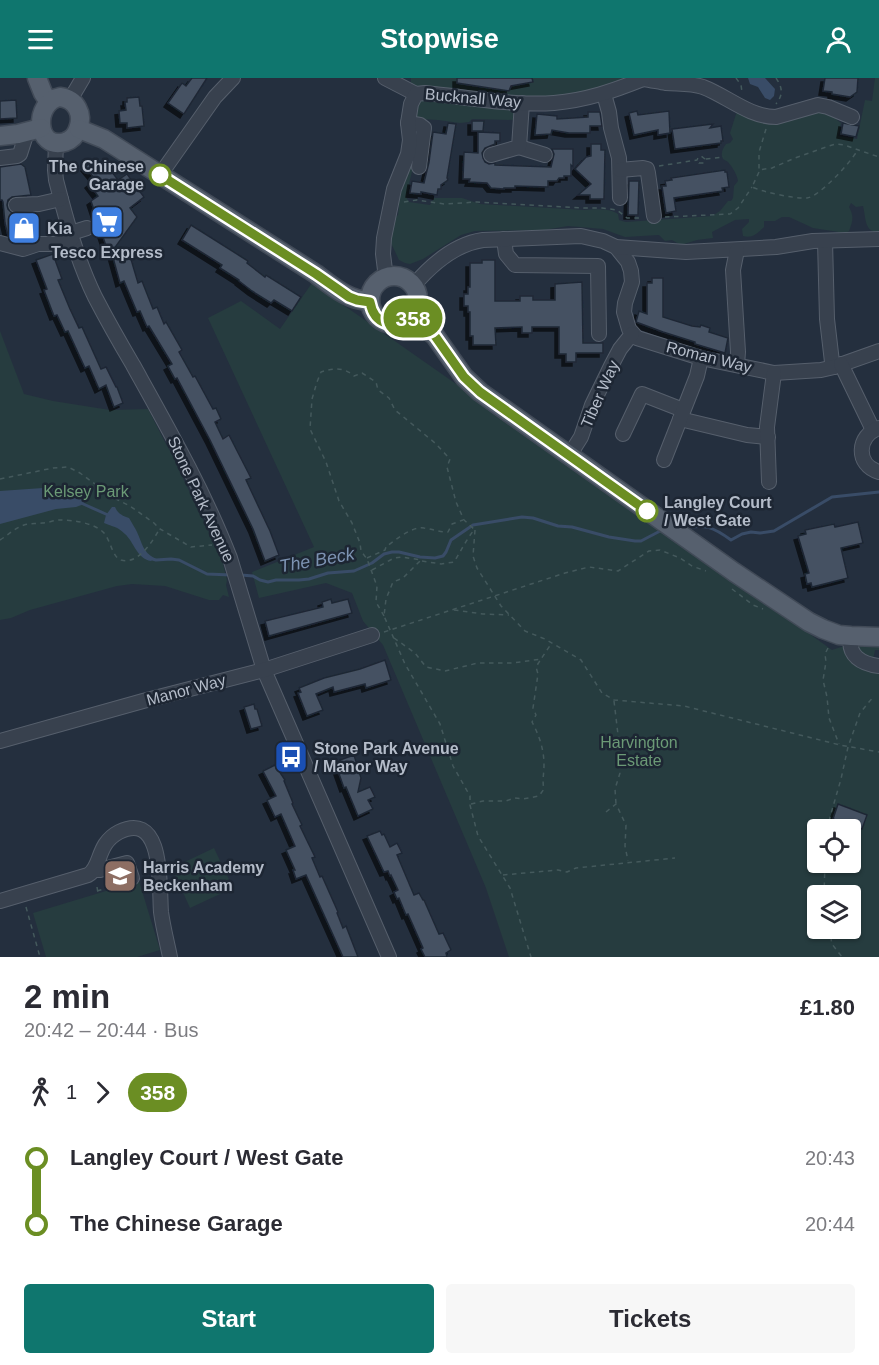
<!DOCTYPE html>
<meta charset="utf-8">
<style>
:root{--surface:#fff;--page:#f7f7f7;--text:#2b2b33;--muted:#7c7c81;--accent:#0f766e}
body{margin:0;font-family:Helvetica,sans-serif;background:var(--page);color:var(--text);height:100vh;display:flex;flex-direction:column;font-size:22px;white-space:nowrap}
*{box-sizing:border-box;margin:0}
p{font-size:20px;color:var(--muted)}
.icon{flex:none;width:33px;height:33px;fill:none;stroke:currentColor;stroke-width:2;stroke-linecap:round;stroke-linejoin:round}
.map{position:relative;height:879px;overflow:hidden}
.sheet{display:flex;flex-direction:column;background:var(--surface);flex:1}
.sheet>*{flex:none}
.badge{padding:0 12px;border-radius:20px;font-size:21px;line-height:39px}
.buttons{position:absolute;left:807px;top:741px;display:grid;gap:12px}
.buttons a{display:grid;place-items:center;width:54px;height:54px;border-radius:6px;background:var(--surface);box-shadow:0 2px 4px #0004;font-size:30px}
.map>.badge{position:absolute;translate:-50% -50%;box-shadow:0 0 0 3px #fff}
.legs{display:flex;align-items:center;gap:9px;height:66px;padding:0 24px;font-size:20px}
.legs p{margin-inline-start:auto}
.overview{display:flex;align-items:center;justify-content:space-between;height:102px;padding:0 24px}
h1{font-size:33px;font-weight:600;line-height:45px}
.cta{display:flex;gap:12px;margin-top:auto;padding:12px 24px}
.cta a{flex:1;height:69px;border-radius:6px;background:var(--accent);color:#fff;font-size:24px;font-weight:600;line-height:69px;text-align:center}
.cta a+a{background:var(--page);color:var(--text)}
ul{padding:0 24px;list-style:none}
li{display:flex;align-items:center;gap:21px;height:66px;font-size:22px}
li i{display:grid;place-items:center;width:9px;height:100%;margin:0 8px;background:currentColor}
li i::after{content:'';width:15px;height:15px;margin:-8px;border:4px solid;border-radius:50%;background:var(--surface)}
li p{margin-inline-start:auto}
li:first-child i{background:linear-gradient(#0000 50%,currentColor 0)}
li:last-child i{background:linear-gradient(currentColor 50%,#0000 0)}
header{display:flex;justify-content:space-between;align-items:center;height:78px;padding:0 24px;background:var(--accent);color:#fff;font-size:27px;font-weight:600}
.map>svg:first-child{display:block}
</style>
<header><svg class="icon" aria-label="menu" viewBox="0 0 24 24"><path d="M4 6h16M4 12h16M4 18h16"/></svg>Stopwise<svg class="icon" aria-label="person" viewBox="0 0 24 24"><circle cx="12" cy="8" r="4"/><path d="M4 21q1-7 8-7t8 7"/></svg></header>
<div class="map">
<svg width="879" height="879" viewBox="0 0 879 879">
<defs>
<filter id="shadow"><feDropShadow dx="-4" dy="4" stdDeviation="0" flood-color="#0009"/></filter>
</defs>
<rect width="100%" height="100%" fill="#242f3e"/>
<g fill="#263c3f" fill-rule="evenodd">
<polygon points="411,0 631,0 606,11 542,21 418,11 411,6"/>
<path d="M875 0H879V154C864 155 866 139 863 128L856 129 851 125 849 129C854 138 853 143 849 153L845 155 813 150 789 139H782L775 143H764V149C758 155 752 161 743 158L742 151 749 144V141L735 142 712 154 713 160 697 162 681 167 672 162 665 163 659 157 625 159 603 151 568 148 544 152 475 153 461 157 423 181 410 186 405 185 399 182 391 165 394 141 398 137 399 128 397 123 414 54 418 52 417 72 406 119 409 124 430 127 434 120H462L480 126 584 132C594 131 610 130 618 136L619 142 626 144 712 138 720 133 728 123H731L733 120 734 108 738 103C737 96 732 89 728 84 727 83 724 82 723 81 720 76 723 70 726 66L730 65 733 61 730 55 738 30 753 39 755 42 762 43 775 46 817 33 832 36 837 42 841 45 838 58 857 61 865 22 872 23Z"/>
<polygon points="419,21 516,31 515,42 472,41 469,44 460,45 438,42 421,41 415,39"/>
<path d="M312 205 680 463 832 572 850 566 879 568V572H875L873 582 879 583V879H509L486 810 383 567 363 543 352 515 326 505 259 520 252 494 314 469 208 240 241 223 280 251ZM818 752H850V784H818ZM818 818H850V850H818Z"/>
<polygon points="0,253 24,316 53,323 110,332 148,331 167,368 173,378 180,394 209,454 219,470 227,502 226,507 229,519 223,517 219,522 209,522 165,508 132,506 117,508 30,532 11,540 0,542"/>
<polygon points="214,770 233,810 190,830 172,790"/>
<polygon points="139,803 160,872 137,879 46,879 33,835"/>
</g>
<g fill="#394c67">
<polygon points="748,0 765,0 775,11 774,18 770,22 765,20 758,9 750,6"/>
<path d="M43 410C59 410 74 407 85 419L84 426 76 429 56 431 0 446V413Z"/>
<path d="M112 429H115C118 436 123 438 129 440 132 445 135 450 137 454 142 465 143 474 154 480L151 483C137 481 134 464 125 456 117 448 113 449 104 445L106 437Z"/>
</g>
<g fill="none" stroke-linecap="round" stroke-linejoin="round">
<g stroke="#394c67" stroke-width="3">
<polyline points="81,425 108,437"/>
<path d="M683 450C706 446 713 449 731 462L742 456 751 454 760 455 774 453 832 419 879 414"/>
<polyline points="149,480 156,482 171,481 179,482 207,496 231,497"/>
<polyline points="241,497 253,498 260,502 268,504 276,502 299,502 309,501 328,495 354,493 372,485 384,476 392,474 399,474 420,479 435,480 443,478 446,474 451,462 473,447 522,439 533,440 558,448 572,449 609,459 635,463 641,463 662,452"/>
</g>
</g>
<g fill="#455162" stroke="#1f2835" stroke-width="1.5" filter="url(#shadow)">
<polygon points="192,0 207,0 184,36 168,25 182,5 186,8"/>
<polygon points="457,0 532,0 533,4 511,8 509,13 457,5"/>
<polygon points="825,0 858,0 857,14 850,19 832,16 832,14 823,13"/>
<polygon points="139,19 140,28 142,28 144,48 127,50 127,45 120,45 119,33 126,32 125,24 127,24 127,20"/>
<polygon points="16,22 17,40 0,41 0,23"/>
<polygon points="637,33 638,37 669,33 670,55 658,57 658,52 634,57 629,35"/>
<polygon points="588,34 600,34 602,48 590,48 590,55 569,55 552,52 551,56 535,57 537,36 557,38 557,41 588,39"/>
<polygon points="472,43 484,43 483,53 472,53"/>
<polygon points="448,45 456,46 447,100 448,102 441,107 441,111 438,111 437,117 421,114 421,116 410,115 412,103 424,105 429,84 433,54 446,56"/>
<polygon points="843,45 859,48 856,59 841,56"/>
<polygon points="713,46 710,50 721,48 723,63 721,63 721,65 675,71 672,51"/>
<polygon points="478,54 500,55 500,63 495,63 495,66 485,70 482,75 483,80 485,84 489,86 495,85 495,87 551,89 554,76 552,71 573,71 573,89 571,87 571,98 564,98 564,100 559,100 557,103 548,103 548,109 515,108 515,110 504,110 504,111 491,110 487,105 469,104 470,101 463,101 464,74 478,75"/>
<polygon points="591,66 601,66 601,72 605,72 604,121 590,121 590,117 578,117 591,106 575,91 586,79 591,78"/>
<polygon points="92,83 102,95 109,90 118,102 127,96 144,119 130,130 137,139 111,175 110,171 107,171 91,123 98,118 89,106 95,101 85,89"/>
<polygon points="21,86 25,89 31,117 12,119 8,122 7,127 8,131 12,135 29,135 36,157 23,162 18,160 17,155 8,158 5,145 3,124 2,122 0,122 0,89"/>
<polygon points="725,92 725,94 727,94 729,109 722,110 723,113 674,120 676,133 666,135 662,108 666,108 665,103 672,102 671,100"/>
<polygon points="629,103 639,103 638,137 628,137"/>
<polygon points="191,147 248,183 247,185 265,199 266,197 301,219 292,233 274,222 271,225 252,213 239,203 239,202 220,190 222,187 182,162"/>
<polygon points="128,171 138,205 142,203 153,231 157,229 164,246 166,244 182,272 179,274 193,299 195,298 213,331 216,330 221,341 215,344 223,361 229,357 251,400 246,402 270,453 279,477 265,483 253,451 210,362 177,300 175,301 168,288 172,286 149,248 147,249 140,233 137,234 124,203 120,205 112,176"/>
<polygon points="53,176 62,201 58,202 70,231 79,250 82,249 101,291 106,289 116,309 117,309 123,325 114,329 106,307 99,311 89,288 85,290 68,253 65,254 57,237 54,238 44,212 47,211 36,182"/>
<polygon points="482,182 495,182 495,223 520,223 520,218 533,218 533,222 555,222 555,206 582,204 583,265 603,265 603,275 576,275 576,284 566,284 566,276 559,276 559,249 532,249 532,255 522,255 522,249 495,250 496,267 473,267 473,258 470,258 470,234 468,234 468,228 464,228 464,216 468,216 468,209 470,209 470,185 482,185"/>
<polygon points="652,200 663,200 663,239 692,248 700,249 701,247 710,250 709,254 728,260 725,275 695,266 695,264 663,254 636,244 639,233 647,236 647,205 652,205"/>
<polygon points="858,444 863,465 841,470 848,500 812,509 811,505 807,506 805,496 809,495 798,458 806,456 805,452 834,446 835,449"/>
<polygon points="331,521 332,525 348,521 352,535 269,558 265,543 323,529 322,524"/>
<polygon points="385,582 391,602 366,610 365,606 334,614 333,609 316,616 323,632 307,638 298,615 301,614 299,610 324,600 360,591"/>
<polygon points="254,626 255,631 257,631 262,648 251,651 244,629"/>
<polygon points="354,677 361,700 358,714 370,709 375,719 368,722 373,731 358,738 346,709 344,710 338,693 344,691 340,682"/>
<polygon points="275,687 285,702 284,703 291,720 293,725 292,726 302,747 300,748 315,779 312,780 320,799 322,798 338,834 337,835 343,850 346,848 358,879 343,879 306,797 296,801 293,792 295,792 286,772 295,768 281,736 275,739 267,722 276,718 263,693"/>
<polygon points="838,726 867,737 862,751 833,741"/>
<polygon points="380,753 382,757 384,756 390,769 397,765 402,775 397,777 414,817 419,815 423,822 424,822 439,856 443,855 451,872 446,875 447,879 425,879 421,871 423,870 408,836 406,837 399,820 397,821 394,814 398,812 391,797 390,798 388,793 384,794 367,758"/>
</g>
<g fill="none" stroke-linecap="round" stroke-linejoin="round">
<defs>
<g id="minor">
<polyline points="385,0 416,16"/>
<path d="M643 1C651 2 659 4 666 5 679 6 691 5 703 9 727 18 749 39 776 39L818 27 828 29 852 39"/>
<polyline points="604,16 609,34 611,50 619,80 620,120"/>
<polyline points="70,22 83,0"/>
<polyline points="408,45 420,47 424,50 419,89"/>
<path d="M56 65 55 92 56 102C66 141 77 182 95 219 107 242 120 265 133 287 168 350 204 413 230 480L264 592 389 879"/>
<polyline points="519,69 545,77"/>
<polyline points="491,77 519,69 522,25"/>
<polyline points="0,80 17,78 20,76 27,54"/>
<polyline points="620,92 643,90 647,91 648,95 654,138"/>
<polyline points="160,97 215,19 233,0"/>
<polyline points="16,127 39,126 61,121"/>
<polyline points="71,155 87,150"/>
<polyline points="504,161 506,176 515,187 598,188 599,256"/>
<polyline points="825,163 827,241 832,284 834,289"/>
<polyline points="0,165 23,171 38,166 56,166 72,161"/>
<polyline points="616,169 628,184 631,193 632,204 625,225 624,234 629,251 637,260 701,280 774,295 821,292 834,289 879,273"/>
<path d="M386 200 383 176 384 160 394 111 408 76 410 62 408 45 411 26 416 16 425 15C467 19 513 28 554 25 587 22 613 13 643 1"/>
<path d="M414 207C432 186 455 166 483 162L581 158 603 163 616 169 686 174 776 169 813 163 879 161"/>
<polyline points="841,286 873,352"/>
<polyline points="737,287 738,274 733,192 737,172"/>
<polyline points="680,341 747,357 768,359"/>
<path d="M879 350C857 357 855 387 879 394"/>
<polyline points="623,356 642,316 683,332"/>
<polyline points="569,378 581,359 592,327 611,288 620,271 632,256"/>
<polyline points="664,382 697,298 701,280"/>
<polyline points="769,404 767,349 774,295"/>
<path d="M851 558C847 578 862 586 879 588"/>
<polyline points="0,663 143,623 264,592 372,557"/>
<polyline points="95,792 100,792 127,785 132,800"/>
<path d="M0 823 88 797C102 789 96 766 119 754 165 731 159 811 161 834 163 849 167 864 170 879"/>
</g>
<g id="major">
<polyline points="37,0 43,15 49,24"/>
<path d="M60 19C76 21 84 36 78 51 76 57 71 62 65 64 35 73 33 24 60 19Z"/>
<path d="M79 51 104 61 316 196C332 208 349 223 370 223"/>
<polyline points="0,58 18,56 41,50"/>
<circle cx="394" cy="222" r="24"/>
<polyline points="412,239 435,258 464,299 480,314 734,494 809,544 823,551 839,557 851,558 879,559"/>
</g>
</defs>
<use href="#minor" stroke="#565f6c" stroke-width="16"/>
<use href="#major" stroke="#414a57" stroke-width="21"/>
<g stroke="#44595c" stroke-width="1.5" stroke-dasharray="4.5 4.5" stroke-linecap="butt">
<polyline points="736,0 741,7 742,14"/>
<path d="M776 0C782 9 784 16 776 26"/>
<polyline points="766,51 759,74 759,92 772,90 795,80 829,68 836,66 844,67 879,79"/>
<polyline points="706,81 724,79"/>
<polyline points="659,88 697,82 698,80 701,78 705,81 704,85 699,85 697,82"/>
<path d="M759 94 752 109C763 114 795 121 807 120 819 119 851 84 857 73"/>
<polyline points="404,124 417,122 444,126 477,124 584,130 602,130 617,132 627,140 641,140"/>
<polyline points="665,139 730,136 738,130 752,109"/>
<polyline points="0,401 53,390 68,389 80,395 114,420 130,428 154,445 160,451 191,469 212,467"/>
<polyline points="475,452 473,478 477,490 501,528 525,553 545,561 581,582 602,615 614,622 684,628 840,667 879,674"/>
<path d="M0 462C8 457 15 450 24 447 30 445 36 446 42 445 48 445 54 442 60 442 73 442 95 445 104 455 111 463 112 479 121 482 138 487 152 464 159 452"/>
<path d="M367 480 385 472 386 469C395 462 412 448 424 450 432 451 439 454 448 454L452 446 463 442"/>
<path d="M422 483 441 486 454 484C461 473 466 462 474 452"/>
<polyline points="372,492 394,480 402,479 421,482 403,500 393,504 386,521 384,538 405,586 440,646 453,688 470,718 470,727 478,758 510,810 531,879"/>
<polyline points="732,511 753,527 763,531"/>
<polyline points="454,532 483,536 509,537"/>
<path d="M384 538 376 524 377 508 367 481 361 473 360 465 352 445 339 423 326 384 310 351 312 321 317 304 321 294C333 290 344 289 354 298L362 295 376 304 378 312 389 320 395 332 435 365 450 381 447 389 456 424 464 442 475 452"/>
<polyline points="384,554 565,495 589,489 618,493 649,473 660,472 680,480 692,488 706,493"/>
<polyline points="394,560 415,575 426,589 436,591 445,593 478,585 513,585 541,581 551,566"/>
<polyline points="828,570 825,576 826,584 823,602 827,619 829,640 839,666"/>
<polyline points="614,623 619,665 620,695 615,711 616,726"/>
<path d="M471 726 483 723H506L514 720 523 721 539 718 544 711C542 703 544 696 544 687 544 671 539 657 532 644L536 637 533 630 538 596 536 589 541 581"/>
<polyline points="606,734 616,726 626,747 625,768 628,783"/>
<polyline points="828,752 830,739 841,701 848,669 860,635 874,618"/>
<polyline points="503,797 558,792 567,794 576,790 675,780"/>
<polyline points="97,809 98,815"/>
<polyline points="97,813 122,806"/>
<polyline points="824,818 825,784"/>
<polyline points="26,829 40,879"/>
<polyline points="829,850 832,866 842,879"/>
</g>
<use href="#minor" stroke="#38414e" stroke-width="14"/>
<use href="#major" stroke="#56606e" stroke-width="18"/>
</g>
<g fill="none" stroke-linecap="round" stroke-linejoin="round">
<defs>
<path id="line-1" d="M160 97 316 196 349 219 357 222 370 224C374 247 394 252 412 239L435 258 464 299 480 314 647 433"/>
</defs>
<use href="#line-1" stroke="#fff" stroke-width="14"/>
<use href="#line-1" stroke="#6b8e23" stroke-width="9"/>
</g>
<defs>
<symbol id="supermarket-square" viewBox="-11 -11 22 22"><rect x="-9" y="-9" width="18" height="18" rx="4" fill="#3f7fe0" stroke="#1d2633"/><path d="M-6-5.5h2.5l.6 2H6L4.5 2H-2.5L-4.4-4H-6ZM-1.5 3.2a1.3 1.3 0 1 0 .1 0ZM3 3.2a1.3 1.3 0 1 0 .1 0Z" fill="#fff"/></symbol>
<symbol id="shop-square" viewBox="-11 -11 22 22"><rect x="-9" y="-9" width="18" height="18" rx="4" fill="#3f7fe0" stroke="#1d2633"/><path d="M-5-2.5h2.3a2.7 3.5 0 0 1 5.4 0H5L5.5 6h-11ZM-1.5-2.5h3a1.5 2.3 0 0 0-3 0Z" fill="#fff"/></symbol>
<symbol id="bus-square" viewBox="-11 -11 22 22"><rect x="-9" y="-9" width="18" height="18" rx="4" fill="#1a4fb4" stroke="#1d2633"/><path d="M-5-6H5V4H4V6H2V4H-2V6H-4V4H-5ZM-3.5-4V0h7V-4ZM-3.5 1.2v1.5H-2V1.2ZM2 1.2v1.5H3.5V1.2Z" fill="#fff"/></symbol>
<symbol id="school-square" viewBox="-11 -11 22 22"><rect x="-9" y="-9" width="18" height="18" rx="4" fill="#8d6e63" stroke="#1d2633"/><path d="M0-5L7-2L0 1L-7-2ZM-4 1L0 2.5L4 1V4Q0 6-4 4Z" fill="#fff"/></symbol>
</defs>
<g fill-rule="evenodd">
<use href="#supermarket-square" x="88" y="125" width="38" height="38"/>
<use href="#shop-square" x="5" y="131" width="38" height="38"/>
<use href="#bus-square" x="272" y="660" width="38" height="38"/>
<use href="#school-square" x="101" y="779" width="38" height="38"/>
</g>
<g fill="#fff" stroke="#6b8e23" stroke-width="3">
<circle cx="160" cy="97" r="10"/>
<circle cx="647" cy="433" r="10"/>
</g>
<g text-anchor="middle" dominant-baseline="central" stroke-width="5" stroke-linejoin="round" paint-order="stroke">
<g font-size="16" fill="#b4bcc9" stroke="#1d2633">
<text transform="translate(473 20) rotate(5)">Bucknall Way</text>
<text transform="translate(709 279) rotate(14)">Roman Way</text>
<text transform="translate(600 316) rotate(-66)">Tiber Way</text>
<text transform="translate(201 421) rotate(65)">Stone Park Avenue</text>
<text transform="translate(186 612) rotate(-15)">Manor Way</text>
</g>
<g font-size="16" font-weight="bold" fill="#b4bcc9" stroke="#1d2633" text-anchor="end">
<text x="144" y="88">The Chinese<tspan x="144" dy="18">Garage</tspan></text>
<text x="664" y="424" text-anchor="start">Langley Court<tspan x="664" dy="18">/ West Gate</tspan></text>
</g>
<g font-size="16" font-weight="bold" fill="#b4bcc9" stroke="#1d2633" text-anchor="start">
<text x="47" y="150">Kia</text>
<text x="107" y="174" text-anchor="middle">Tesco Express</text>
<text x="314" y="670">Stone Park Avenue<tspan x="314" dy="18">/ Manor Way</tspan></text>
<text x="143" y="789">Harris Academy<tspan x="143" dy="18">Beckenham</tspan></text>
</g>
<g font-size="16" fill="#6b9a76" stroke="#1d2633">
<text x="86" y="413">Kelsey Park</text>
<text x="639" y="664">Harvington<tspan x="639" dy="18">Estate</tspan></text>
</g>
<g font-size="18" font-style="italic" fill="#7c92b1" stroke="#1d2633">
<text transform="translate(317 482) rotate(-10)">The Beck</text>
</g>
</g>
</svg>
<div class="buttons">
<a><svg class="icon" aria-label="locate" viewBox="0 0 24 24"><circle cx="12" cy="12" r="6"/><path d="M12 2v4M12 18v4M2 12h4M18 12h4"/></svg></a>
<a><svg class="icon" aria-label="layers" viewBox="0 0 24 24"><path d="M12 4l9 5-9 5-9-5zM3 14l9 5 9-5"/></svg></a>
</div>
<b class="badge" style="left:413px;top:240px;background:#6b8e23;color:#fff">358</b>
</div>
<section class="sheet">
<div class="overview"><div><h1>2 min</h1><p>20:42 – 20:44 · Bus</p></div><b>£1.80</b></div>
<div class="legs"><svg class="icon" aria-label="walk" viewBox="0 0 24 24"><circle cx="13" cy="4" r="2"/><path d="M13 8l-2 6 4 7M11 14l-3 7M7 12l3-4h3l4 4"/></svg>1<svg class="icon" aria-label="forward" viewBox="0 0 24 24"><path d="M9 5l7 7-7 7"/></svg><b class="badge" style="background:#6b8e23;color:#fff">358</b></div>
<ul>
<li><i style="color:#6b8e23"></i><b>Langley Court / West Gate</b><p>20:43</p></li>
<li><i style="color:#6b8e23"></i><b>The Chinese Garage</b><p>20:44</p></li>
</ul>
<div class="cta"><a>Start</a><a>Tickets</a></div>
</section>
